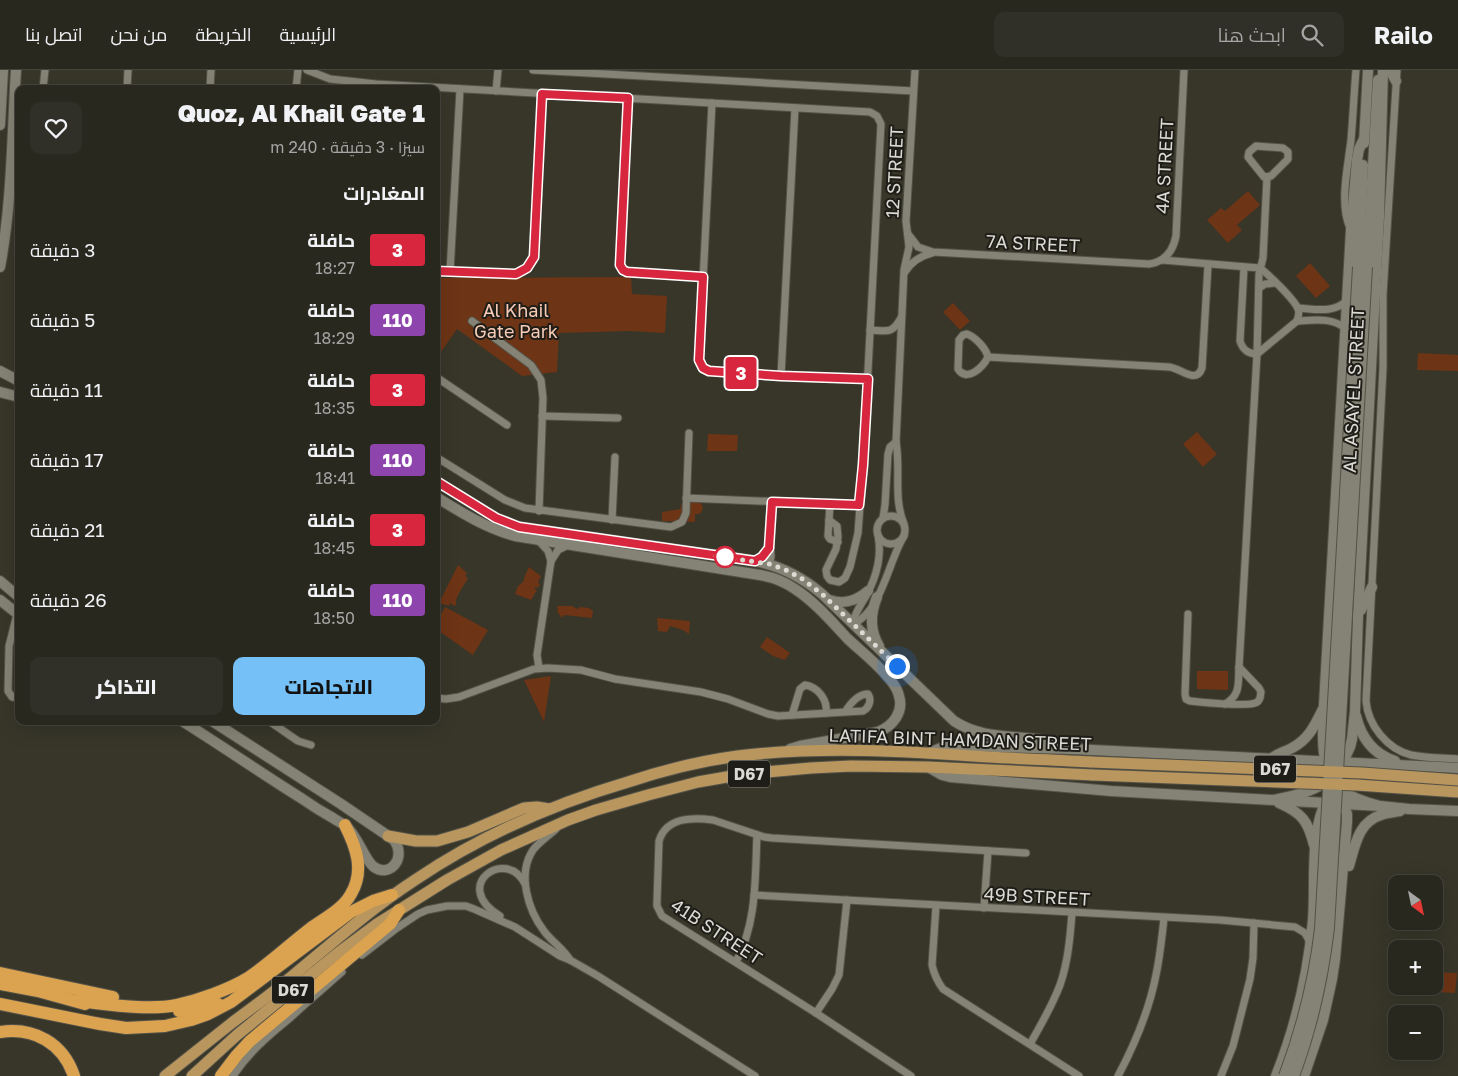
<!DOCTYPE html>
<html lang="ar">
<meta charset="utf-8">
<style>
:root{--surface:#29281f;--page:#313028;--text:#f1f3f6;--muted:#a5a6a4;--line:#45443d;--accent:#75c0f6}
body{margin:0;font-family:"Golos Text",Cairo,sans-serif;background:var(--page);color:var(--text);direction:rtl;height:100vh;display:flex;flex-direction:column;font-size:19px;white-space:nowrap}
*{box-sizing:border-box;margin:0}
p{font-size:16px;color:var(--muted)}
.icon{flex:none;width:28px;height:28px;fill:none;stroke:currentColor;stroke-width:2;stroke-linecap:round;stroke-linejoin:round}
.map{position:relative;flex:1;overflow:hidden;direction:ltr}
.details{position:absolute;left:15px;top:15px;width:425px;height:640px;display:flex;flex-direction:column;background:var(--surface);border-radius:10px;box-shadow:0 5px 20px #0002,0 0 0 1px var(--line);direction:rtl}
.details>*{flex:none}
.badge{padding:0 10px;border-radius:4px;font-size:18px;line-height:32px}
.needle{width:32px;rotate:147deg}
.tools{position:absolute;left:1388px;top:805px;display:grid;gap:10px}
.tools a{display:grid;place-items:center;width:55px;height:55px;border-radius:10px;background:var(--surface);box-shadow:0 5px 20px #0002,0 0 0 1px var(--line);font-size:25px}
.you{position:absolute;width:25px;height:25px;margin:-12px;border:4px solid #fff;border-radius:50%;background:#1a73e8;box-shadow:0 0 0 8px #1a73e833}
.map>.badge{position:absolute;translate:-50% -50%;box-shadow:0 0 0 2px #fff}
h2{padding:0 15px;font-size:19px;line-height:45px}
.round{display:grid;place-items:center;flex:none;width:52px;height:52px;border-radius:10px;background:var(--page)}
.headline{display:flex;align-items:center;justify-content:space-between;height:85px;padding:0 15px}
h1{font-size:24px;font-weight:800;line-height:38px}
.action{display:flex;gap:10px;margin-top:auto;padding:10px 15px}
.action a{flex:1;height:58px;border-radius:10px;background:var(--accent);color:#111;font-size:20px;font-weight:800;line-height:58px;text-align:center}
.action a+a{background:var(--page);color:var(--text)}
ul{padding:0;list-style:none}
li{display:flex;align-items:center;gap:15px;height:70px;padding:0 15px}
li div{flex:1}
li b{display:block;font-size:19px}
li em{font-style:normal}
li .badge{min-width:55px;font-weight:700;text-align:center}
header{display:flex;align-items:center;gap:30px;box-sizing:border-box;height:70px;padding:0 25px;background:var(--surface);border-bottom:1px solid var(--line)}
header strong{font-size:24px}
nav{display:flex;gap:28px;margin-inline-start:auto;font-size:18px}
.search{width:350px;height:45px;background:var(--page);display:flex;align-items:center;gap:12px;box-sizing:border-box;padding:0 18px;border-radius:10px;color:var(--muted);font-size:19px}
.map>svg:first-child{display:block}
</style>
<header>
<strong>Railo</strong>
<div class="search"><svg class="icon" aria-label="search" viewBox="0 0 24 24"><circle cx="10" cy="10" r="6"/><path d="M15 15l6 6"/></svg>ابحث هنا</div>
<nav><a>الرئيسية</a><a>الخريطة</a><a>من نحن</a><a>اتصل بنا</a></nav>
</header>
<div class="map">
<svg width="1458" height="1006" viewBox="0 0 1458 1006">
<rect width="100%" height="100%" fill="#373629"/>
<g fill="#6d3415">
<polygon points="1248,121 1260,135 1237,155 1242,160 1228,173 1207,150 1221,138 1225,141"/>
<polygon points="1310,193 1330,216 1316,228 1296,206"/>
<polygon points="631,207 632,224 667,226 665,263 630,261 559,263 557,302 522,306 457,259 436,289 436,208"/>
<polygon points="953,233 970,251 960,260 943,242"/>
<polygon points="1418,283 1458,285 1458,301 1417,300"/>
<polygon points="1197,362 1217,384 1203,397 1183,374"/>
<polygon points="708,364 738,365 737,381 707,381"/>
<polygon points="683,429 700,430 703,438 700,444 695,444 695,452 662,451 662,442 680,439"/>
<path d="M458 495 467 503 465 506 468 508C464 517 455 525 456 535L454 536 450 533 449 536 439 533Z"/>
<polygon points="529,497 541,506 538,512 540,515 537,518 536,517 534,519 537,520 531,530 515,524 518,516 523,512 526,503"/>
<polygon points="557,536 572,536 577,539 580,537 589,538 593,541 592,548 564,545 562,548 558,543"/>
<polygon points="445,537 488,560 473,585 436,559 436,553"/>
<polygon points="657,548 690,551 689,564 683,560 670,556 667,562 658,561"/>
<polygon points="767,567 790,583 785,590 773,586 760,577"/>
<polygon points="1197,601 1228,601 1228,620 1197,619"/>
<polygon points="551,606 544,652 524,610"/>
<polygon points="1434,902 1457,903 1455,923 1400,920 1401,916 1434,916"/>
</g>
<g fill="none" stroke-linecap="round" stroke-linejoin="round">
<defs>
<g id="street">
<polyline points="307,0 330,9 376,14 870,42 877,46 881,54 863,395 858,463 850,497 845,508 839,512 830,510 827,506 826,500 836,479 838,467 837,456 829,450"/>
<polyline points="533,0 913,21"/>
<path d="M1397 0 1383 225V298L1366 631C1368 655 1387 679 1411 685 1426 688 1443 688 1458 689"/>
<polyline points="43,19 45,0"/>
<polyline points="127,19 128,0"/>
<polyline points="210,19 211,0"/>
<polyline points="296,19 298,0"/>
<polyline points="496,21 498,0"/>
<polyline points="628,29 620,197 623,200 627,202 703,207"/>
<polyline points="712,33 699,290 703,298 709,301 781,306 868,309"/>
<polygon points="1256,76 1283,78 1288,82 1288,89 1271,106 1264,107 1248,87 1249,82"/>
<path d="M1350 158C1339 134 1348 96 1351 70 1353 47 1354 23 1356 0"/>
<path d="M908 164 918 177 933 182 1149 194C1165 192 1173 181 1176 166L1184 0"/>
<path d="M1162 190 1260 198C1269 205 1295 230 1298 239 1300 243 1298 247 1297 251L1257 284C1248 284 1243 280 1240 271L1244 197"/>
<path d="M436 201 516 204C525 201 531 196 534 187L542 23"/>
<polyline points="450,202 460,19"/>
<path d="M905 202C911 192 920 186 932 183"/>
<polyline points="1259,218 1265,214 1276,213"/>
<path d="M1298 238C1314 239 1335 244 1347 230"/>
<polyline points="472,251 531,295 541,310 543,328 539,441"/>
<path d="M1297 251C1313 250 1333 247 1346 259"/>
<path d="M870 260C888 261 892 264 901 248"/>
<path d="M967 264C975 267 986 278 988 287 983 297 967 313 958 299L959 270 963 265Z"/>
<path d="M988 287 1169 297C1181 298 1196 315 1202 298L1208 195"/>
<polyline points="781,306 795,38"/>
<polyline points="436,307 507,355"/>
<polyline points="542,346 618,348"/>
<polyline points="436,387 505,430 525,438 671,457 682,452 686,443 689,363"/>
<polyline points="686,428 859,435"/>
<polyline points="830,434 828,466 830,469 838,472"/>
<circle cx="891" cy="460" r="14"/>
<polyline points="883,448 885,435 888,384 890,377 896,372"/>
<polyline points="612,450 615,387"/>
<path d="M904 454C893 428 901 399 896 372L904 200 909 177 906 151 915 0"/>
<polyline points="538,470 548,481 551,491"/>
<polyline points="755,491 765,485 770,474"/>
<polyline points="769,494 771,487 770,469 772,432"/>
<polyline points="17,544 9,576 8,621 12,627 19,628"/>
<path d="M1188 544 1185 624 1186 629 1190 631C1202 632 1246 637 1255 633 1259 632 1258 631 1260 628L1261 622 1259 618 1239 597"/>
<path d="M853 554C882 541 888 492 904 466"/>
<path d="M853 554C854 543 861 535 866 526 876 508 882 486 878 465"/>
<polyline points="539,598 537,585 551,491 558,480 568,475"/>
<path d="M436 628 446 629 459 627 534 599 548 598 581 600 615 609 701 622 728 629 768 644 778 646 863 641C869 638 872 630 868 624 858 624 850 634 845 642"/>
<path d="M1225 634C1241 625 1238 613 1239 597L1257 284 1259 204 1263 188 1267 107"/>
<path d="M792 645 800 619 805 615C818 617 828 630 826 643"/>
<polyline points="269,651 298,671 311,675"/>
<path d="M556 759C548 766 539 772 533 780 517 804 528 840 544 861 552 872 564 879 570 890"/>
<polyline points="754,825 1220,850 1295,857 1305,863 1310,872"/>
<path d="M936 836 932 895C934 904 937 911 943 919L1079 1006"/>
<polyline points="984,838 988,781"/>
<path d="M500 846C450 816 506 776 525 814"/>
<polyline points="362,885 397,858 418,844 427,840 447,836 466,836 474,839 515,857 560,886 570,890 598,906 755,1006"/>
<path d="M736 892C757 853 755 808 757 765"/>
<polyline points="816,943 832,919 839,905 847,830"/>
<path d="M1030 974C1041 955 1052 936 1060 915 1068 892 1070 868 1072 843"/>
<path d="M233 1006C248 983 269 965 290 948 307 932 325 917 342 902"/>
<path d="M911 1006 816 943 662 846 657 836V831L659 771C666 747 692 747 713 750L764 767 772 768 1026 783"/>
<path d="M1118 1006C1135 974 1149 941 1156 905 1160 886 1162 867 1164 848"/>
<polyline points="1221,1006 1233,976 1250,909 1253,888 1254,853"/>
</g>
<g id="secondary">
<polyline points="1390,0 1396,11"/>
<polyline points="0,55 3,0"/>
<path d="M1364 69 1359 79 1357 90 1351 160 1324 635C1323 662 1319 694 1337 716 1346 726 1367 733 1380 736"/>
<polyline points="1364,73 1368,0"/>
<path d="M0 197C12 133 12 66 16 0"/>
<polyline points="1358,197 1363,95"/>
<polyline points="1367,197 1378,10"/>
<polyline points="0,301 19,311"/>
<polyline points="0,322 19,327"/>
<path d="M436 411 496 448 519 457 755 491C781 496 802 507 822 524L954 651C990 675 1034 660 1072 679"/>
<path d="M436 427C462 443 486 458 515 466L760 505C772 507 785 512 795 519 815 532 832 552 848 569 863 583 880 596 892 612 895 616 898 621 899 626 904 642 893 656 878 662L800 676 790 679"/>
<polyline points="0,511 19,527"/>
<path d="M877 527C870 544 870 561 879 576"/>
<polyline points="0,530 19,545"/>
<path d="M829 530C844 535 856 531 868 521"/>
<polyline points="1361,540 1372,517"/>
<path d="M1356 646C1361 667 1373 684 1395 691"/>
<path d="M182 651C222 676 261 703 301 728 311 735 322 742 333 748 337 751 342 753 346 756 358 767 365 791 374 797 390 808 407 788 394 770L341 734 212 651"/>
<polyline points="931,682 943,677 960,676 1072,679 1458,698"/>
<path d="M1271 689C1277 683 1285 682 1292 678 1309 669 1315 655 1323 639"/>
<polyline points="928,697 942,705 950,707 1111,721 1380,736 1409,739 1458,741"/>
<polyline points="1336,701 1343,692 1350,677 1352,669 1355,641 1358,545 1379,147 1383,0"/>
<path d="M1274 730C1293 726 1309 723 1326 712"/>
<path d="M1279 733C1302 743 1308 751 1314 775"/>
<path d="M1349 796C1355 776 1358 752 1381 745 1387 743 1394 742 1400 741"/>
<path d="M1276 1006C1296 956 1308 904 1313 850 1316 814 1309 762 1327 730"/>
<polyline points="1304,1006 1323,950 1332,909 1335,889 1347,752 1347,744 1342,730"/>
</g>
<g id="primary">
<polyline points="388,766 416,771 437,771 468,762 524,738 537,737 549,739"/>
<path d="M165 1006C188 988 210 970 233 952 248 941 263 930 278 918 323 881 366 842 415 810 480 766 553 734 628 712 664 700 700 691 738 686 821 676 905 681 988 687 1023 689 1057 690 1091 692"/>
<polyline points="192,1006 237,965 338,883 377,854 447,810 501,780 568,750 596,740 648,725 698,712 744,704 811,698 851,696 928,697 1093,705"/>
</g>
<g id="highway">
<polyline points="0,903 113,927"/>
<polyline points="0,914 38,921 85,934"/>
<path d="M78 931C107 934 148 941 177 935 199 930 228 920 248 908 270 893 290 874 311 858 325 848 343 839 351 824 365 800 356 777 345 755"/>
<polyline points="0,934 100,954 126,958 165,956 191,950 208,944 231,932 351,842 373,831 392,825"/>
<polyline points="179,941 218,934"/>
<path d="M0 962C34 957 63 973 74 1006"/>
<polyline points="221,1006 237,985 250,971 390,854 399,840"/>
</g>
</defs>
<use href="#street" stroke="#545248" stroke-width="9"/>
<use href="#secondary" stroke="#545248" stroke-width="12"/>
<use href="#primary" stroke="#545248" stroke-width="13"/>
<use href="#highway" stroke="#545248" stroke-width="14"/>
<use href="#street" stroke="#858375" stroke-width="7"/>
<use href="#secondary" stroke="#858375" stroke-width="10"/>
<use href="#primary" stroke="#b9965e" stroke-width="11"/>
<use href="#highway" stroke="#dba24f" stroke-width="12"/>
<defs>
<g id="secondary-bridge">
<path d="M1284 1006C1302 958 1314 909 1320 859L1358 197"/>
<path d="M1294 1006C1312 958 1323 909 1329 858L1367 197"/>
</g>
<g id="primary-bridge">
<polyline points="1091,692 1362,703 1458,710"/>
<polyline points="1093,705 1357,715 1458,722"/>
</g>
</defs>
<use href="#secondary-bridge" stroke="#545248" stroke-width="12" stroke-linecap="butt"/>
<use href="#primary-bridge" stroke="#545248" stroke-width="13" stroke-linecap="butt"/>
<use href="#secondary-bridge" stroke="#858375" stroke-width="10"/>
<use href="#primary-bridge" stroke="#b9965e" stroke-width="11"/>
</g>
<g fill="none" stroke-linecap="round" stroke-linejoin="round">
<defs>
<polyline id="line" points="436,201 516,204 527,198 534,187 542,24 628,28 620,195 623,200 627,202 703,207 699,290 703,298 709,301 781,306 868,309 863,395 859,435 772,432 769,478 762,487 755,491 519,457 496,448 436,411"/>
</defs>
<use href="#line" stroke="#fff" stroke-width="11"/>
<use href="#line" stroke="#d7263d" stroke-width="8"/>
<polyline stroke="#dbdad3" stroke-width="5" stroke-dasharray="0 9" points="725,487 716,486 769,494 786,500 801,508 822,524 897,596"/>
</g>
<circle fill="#fff" stroke="#d7263d" stroke-width="2.5" cx="725" cy="487" r="10"/>
<g text-anchor="middle" dominant-baseline="central" stroke-width="4" stroke-linejoin="round" paint-order="stroke">
<g fill="#1e1d17" stroke="#a2a19b" stroke-width="1">
<rect x="1254" y="685.5" width="42" height="27" rx="4"/>
<rect x="728" y="690.5" width="42" height="27" rx="4"/>
<rect x="272" y="906.5" width="42" height="27" rx="4"/>
</g>
<g font-size="16" font-weight="bold" fill="#dbdad3">
<text x="1275" y="699">D67</text>
<text x="749" y="704">D67</text>
<text x="293" y="920">D67</text>
</g>
<g font-size="18" fill="#dbdad3" stroke="#1e1d17">
<text transform="translate(1164 96) rotate(-87)">4A STREET</text>
<text transform="translate(894 102) rotate(-87)">12 STREET</text>
<text transform="translate(1033 173) rotate(3)">7A STREET</text>
<text transform="translate(1353 320) rotate(-87)">AL ASAYEL STREET</text>
<text transform="translate(960 669) rotate(2)">LATIFA BINT HAMDAN STREET</text>
<text transform="translate(1037 826) rotate(3)">49B STREET</text>
<text transform="translate(717 861) rotate(33)">41B STREET</text>
</g>
<g font-size="18" fill="#f7cbb6" stroke="#1e1d17">
<text x="516" y="240">Al Khail<tspan x="516" dy="21">Gate Park</tspan></text>
</g>
</g>
</svg>
<div class="tools">
<a><svg class="needle" viewBox="-14 -14 28 28"><path d="M0-13l5 13h-10z" fill="#e53935"/><path d="M0 13l5-13h-10z" fill="#a5a6a4"/></svg></a>
<a>+</a>
<a>−</a>
</div>
<div class="you" style="left:897px;top:596px"></div>
<b class="badge" style="left:741px;top:303px;background:#d7263d;color:#fff">3</b>
<section class="details">
<div class="headline"><div><h1>Quoz, Al Khail Gate 1</h1><p>سيرًا · 3 دقيقة · 240 m</p></div><a class="round"><svg class="icon" aria-label="heart" viewBox="0 0 24 24"><path d="M12 20l-8-8c-3-5 5-10 8-4 3-6 11-1 8 4z"/></svg></a></div>
<h2>المغادرات</h2>
<ul>
<li><span class="badge" style="background:#d7263d;color:#fff">3</span><div><b>حافلة</b><p>18:27</p></div><em>3 دقيقة</em></li>
<li><span class="badge" style="background:#8e44ad;color:#fff">110</span><div><b>حافلة</b><p>18:29</p></div><em>5 دقيقة</em></li>
<li><span class="badge" style="background:#d7263d;color:#fff">3</span><div><b>حافلة</b><p>18:35</p></div><em>11 دقيقة</em></li>
<li><span class="badge" style="background:#8e44ad;color:#fff">110</span><div><b>حافلة</b><p>18:41</p></div><em>17 دقيقة</em></li>
<li><span class="badge" style="background:#d7263d;color:#fff">3</span><div><b>حافلة</b><p>18:45</p></div><em>21 دقيقة</em></li>
<li><span class="badge" style="background:#8e44ad;color:#fff">110</span><div><b>حافلة</b><p>18:50</p></div><em>26 دقيقة</em></li>
</ul>
<div class="action"><a>الاتجاهات</a><a>التذاكر</a></div>
</section>
</div>
